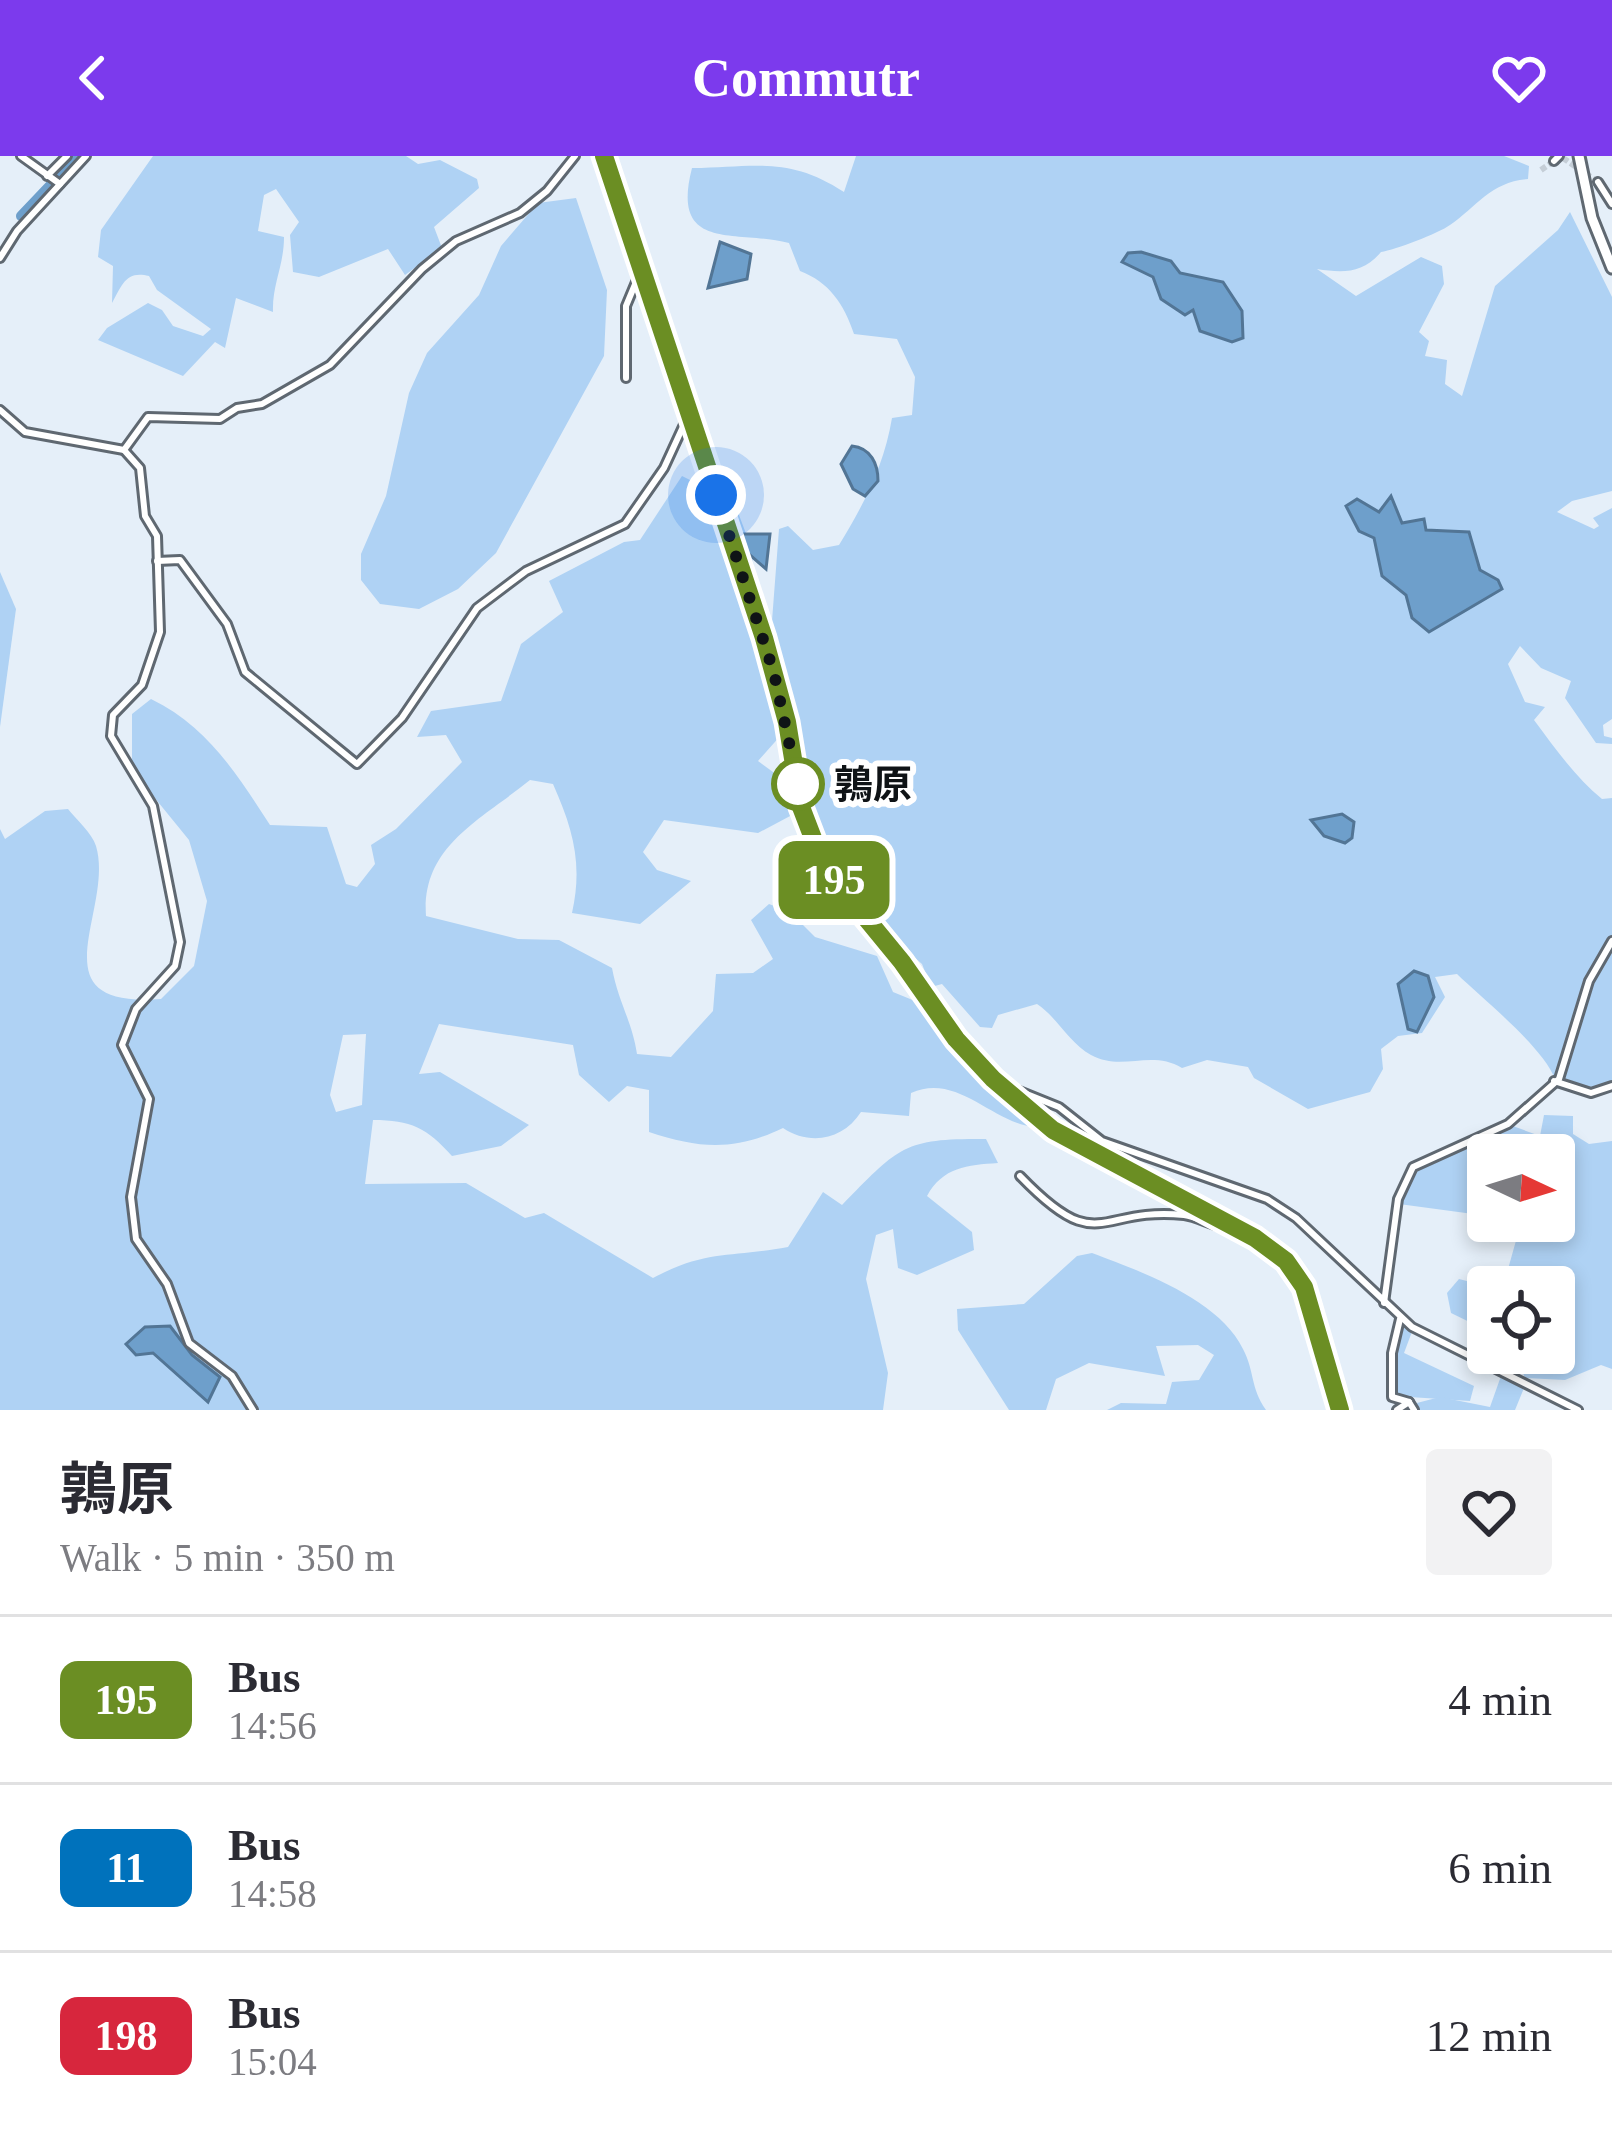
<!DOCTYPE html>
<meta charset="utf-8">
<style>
:root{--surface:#fff;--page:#f2f2f3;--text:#2b2b33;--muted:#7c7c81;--line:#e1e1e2;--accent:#7c3aed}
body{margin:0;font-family:"Times New Roman","Noto Sans JP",serif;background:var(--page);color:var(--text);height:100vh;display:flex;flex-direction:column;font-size:45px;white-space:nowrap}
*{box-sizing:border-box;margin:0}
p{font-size:39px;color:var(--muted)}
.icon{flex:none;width:66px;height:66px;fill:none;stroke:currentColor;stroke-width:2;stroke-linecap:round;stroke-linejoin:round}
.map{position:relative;height:1254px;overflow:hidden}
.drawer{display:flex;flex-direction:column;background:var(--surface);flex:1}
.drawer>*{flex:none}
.badge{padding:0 24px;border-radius:18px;font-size:42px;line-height:78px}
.needle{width:78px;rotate:94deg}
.buttons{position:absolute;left:1467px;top:978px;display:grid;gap:24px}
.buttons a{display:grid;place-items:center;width:108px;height:108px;border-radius:12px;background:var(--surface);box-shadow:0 6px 18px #0003;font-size:60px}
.you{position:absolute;width:60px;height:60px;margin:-30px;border:9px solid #fff;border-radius:50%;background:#1a73e8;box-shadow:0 0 0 18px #1a73e833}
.map>.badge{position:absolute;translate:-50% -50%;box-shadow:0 0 0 6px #fff}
.round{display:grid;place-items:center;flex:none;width:126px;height:126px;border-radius:12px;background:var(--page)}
.head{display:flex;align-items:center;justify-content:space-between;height:204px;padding:0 60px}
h1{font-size:57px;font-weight:700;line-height:90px}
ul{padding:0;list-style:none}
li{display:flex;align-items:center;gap:36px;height:168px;padding:0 60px;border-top:3px solid var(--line)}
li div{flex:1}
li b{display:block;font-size:45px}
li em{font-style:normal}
li .badge{min-width:132px;font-weight:700;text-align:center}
header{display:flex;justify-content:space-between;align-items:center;height:156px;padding:0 60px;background:var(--accent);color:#fff;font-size:54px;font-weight:700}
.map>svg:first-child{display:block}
</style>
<header><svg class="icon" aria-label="back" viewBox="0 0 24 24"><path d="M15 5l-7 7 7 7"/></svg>Commutr<svg class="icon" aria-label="heart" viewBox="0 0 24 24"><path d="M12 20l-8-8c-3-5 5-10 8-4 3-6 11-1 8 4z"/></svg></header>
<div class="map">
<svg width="1612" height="1254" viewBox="0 0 1612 1254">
<rect width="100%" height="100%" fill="#e5eff9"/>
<g fill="#afd2f4" fill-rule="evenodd">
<path d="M153 0H406L418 8 440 4 477 23 479 32 434 71 442 92 405 119 388 93 319 121 293 116 290 79 299 66 276 33 264 39 258 75 284 81C284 110 272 128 273 156L236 142 225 192 215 186 183 220 98 184 107 172 148 147 162 154 173 170 203 180 211 173 157 134 149 120C126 114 122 129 112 147L113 110 98 101 101 74Z"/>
<path d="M856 0H1504L1529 10 1528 23C1492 25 1476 51 1450 69 1439 77 1395 94 1381 96 1363 118 1342 117 1317 113L1356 140 1421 101 1442 110 1444 128 1419 176 1429 185 1425 200 1447 204 1445 228 1462 240 1495 130 1558 74 1570 56 1612 141V335L1572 345 1557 356 1594 373 1599 370 1593 362 1612 352V563L1603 569 1604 580 1612 582V588L1596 587 1565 542 1571 525 1541 512 1520 490 1508 508 1525 546 1545 551 1534 564C1554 591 1576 622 1602 643L1612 642V782L1588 825 1562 916 1555 923C1543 891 1485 845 1457 818L1435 821 1445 841 1422 877 1398 880 1381 893 1383 913 1370 936 1308 953 1254 922 1248 911 1207 904 1182 912C1151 893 1122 916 1091 899 1070 888 1057 861 1037 848L998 859 992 872 980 871 942 828 931 831 922 808 871 763 813 678 795 571 771 478 779 373 788 370 813 394 839 389C864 348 884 310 892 262L912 259 915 221 897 183 854 178C844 148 829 126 800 115L789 87C736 73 670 97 692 12 755 11 789 0 844 36Z"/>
<polygon points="576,42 607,134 604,200 496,397 458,433 419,453 380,448 361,424 361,398 386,340 409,237 427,197 479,139 501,90 538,47"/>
<path d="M682 320 734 346 750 388 782 578 758 605 784 624 792 659 758 677 664 664 643 696 657 714 691 725 640 768 572 757C583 708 573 673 553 628L530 624C481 664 421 690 426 760L518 783 559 784 612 812C618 845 632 865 637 898L671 901 713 855 716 818 753 817 773 803 751 764 769 748 790 756 815 781 877 800 893 836 915 845 1036 971C992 968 958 916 911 937L909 960 861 956C843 984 810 990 783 972 735 995 700 993 649 976V934L627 930 609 946 579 919 573 889 439 868 419 918 440 916 529 969 501 990 452 1000C427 972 411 964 373 964L365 1028 466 1027 525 1062 544 1057 653 1122C708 1093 731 1102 788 1091L823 1036 842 1049C899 991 903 982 986 983L998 1007C967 1009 943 1011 927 1040L972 1076 974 1094 917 1119 898 1112 893 1073 876 1079 866 1123 888 1217 883 1254H0V673L5 683 45 655 68 653C76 663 92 677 96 690 115 754 32 853 161 843L194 810 207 745 189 684 132 614V558L151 543C207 570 237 618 270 669L327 671 346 728 357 731 375 708 371 689 396 673 462 606 446 579 417 581 431 555 501 545 521 488 563 456 549 425 624 386 640 384ZM366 878 362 949 336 956 330 939 343 879Z"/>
<polygon points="0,416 16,453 0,571"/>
<polygon points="1612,789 1612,928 1587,935 1560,925 1591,826"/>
<polygon points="1544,959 1573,960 1573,978 1589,988 1612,985 1612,1213 1601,1209 1565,1224 1525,1222 1515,1197 1554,1197 1554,1131 1503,1131 1517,1081 1490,1073 1489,1065 1554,1065 1554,999 1488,999 1488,1060 1399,1048 1415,1013 1424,1006 1510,969 1540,980"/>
<path d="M1092 1097C1140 1115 1219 1143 1243 1193 1255 1216 1250 1231 1266 1254H1107L1121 1247 1166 1248 1172 1226 1199 1224 1214 1199 1198 1189 1156 1190 1165 1220 1089 1207 1056 1223 1046 1254H1009L958 1174 957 1153 1024 1148 1077 1100Z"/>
<polygon points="1459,1123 1490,1131 1488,1175 1451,1157 1447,1137"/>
<polygon points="1402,1168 1413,1173 1404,1197 1474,1230 1470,1245 1395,1240 1393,1195"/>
<polygon points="1501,1220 1524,1232 1515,1254 1416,1254 1413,1248 1440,1241 1490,1251"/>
</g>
<g fill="#6e9fcb" stroke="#527595" stroke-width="3">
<polygon points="720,86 751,98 747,123 708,132"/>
<polygon points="1141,96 1171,105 1180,117 1223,126 1242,155 1243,182 1232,186 1200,175 1193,154 1185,159 1161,143 1153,121 1122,106 1128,97"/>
<path d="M852 290C871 292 878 308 878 325L865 340 853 333 841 308Z"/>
<polygon points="1391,340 1402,367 1424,363 1426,374 1469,376 1480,414 1498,424 1502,433 1429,476 1412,462 1406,439 1382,420 1374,382 1359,375 1346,350 1357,343 1379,356"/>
<polygon points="740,378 770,378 766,413 743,393"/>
<polygon points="1342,658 1354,666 1352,682 1345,687 1324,680 1311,664"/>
<polygon points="1414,815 1428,820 1434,841 1417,876 1408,873 1398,828"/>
<polygon points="170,1170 192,1199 220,1221 208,1246 153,1197 136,1199 126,1188 145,1171"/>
</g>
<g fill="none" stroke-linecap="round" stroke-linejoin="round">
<polyline stroke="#6e9fcb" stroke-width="10" points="21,60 78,0"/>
<g stroke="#c5ced7" stroke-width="6" stroke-dasharray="6 3" stroke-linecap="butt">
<polyline points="1563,2 1598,26"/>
<polyline points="1541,14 1554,5"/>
</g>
<defs>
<g id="street">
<polyline points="21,0 60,28"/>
<polyline points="1554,5 1559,0"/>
<polyline points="47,20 67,0"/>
<polyline points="1598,26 1612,48"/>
<polyline points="0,102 17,75 86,0"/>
<polyline points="626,222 626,150 641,114"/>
<polyline points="0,254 25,276 124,294 148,261 220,263 237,252 262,248 330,209 422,113 456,85 520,57 547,35 575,0"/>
<polyline points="124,294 140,312 145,360 157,380 160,476 142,529 113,559 111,580 153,650 180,786 175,810 136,853 122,889 149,943 131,1041 136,1083 167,1128 189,1187 232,1220 253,1254"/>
<polyline points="157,405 180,404 227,468 245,516 357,608 402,562 477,452 526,415 625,368 664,312 687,262"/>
<polyline points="1554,925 1591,937 1612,930"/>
<polyline points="1004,929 1059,951 1102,985 1267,1043 1296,1062 1412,1171 1578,1254"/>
<path d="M1020 1020C1100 1103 1097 1050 1184 1059 1200 1061 1214 1072 1229 1071"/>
<polyline points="1384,1147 1398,1043 1413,1011 1508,968 1559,923 1589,825 1612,785"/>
<polyline points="1400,1163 1392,1197 1392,1241 1409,1246 1414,1254"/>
<polyline points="1397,1254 1409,1246"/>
</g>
<polyline id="secondary" points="1579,0 1592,62 1612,112"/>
<polyline id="primary" points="603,0 764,482 787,565 806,668 824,711 956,883 993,923 1053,974 1255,1082 1286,1105 1304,1131 1341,1254"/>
</defs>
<use href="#street" stroke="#5f6871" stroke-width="12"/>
<use href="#secondary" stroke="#5f6871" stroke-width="15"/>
<use href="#primary" stroke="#5f6871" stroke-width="16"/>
<use href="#street" stroke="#fff" stroke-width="6"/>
<use href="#secondary" stroke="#fff" stroke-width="9"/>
<use href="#primary" stroke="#fff" stroke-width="10"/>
</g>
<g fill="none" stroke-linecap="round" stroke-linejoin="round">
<defs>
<polyline id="line" points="604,0 764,482 787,566 801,651 824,711 902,806 956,883 993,923 1053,974 1255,1082 1286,1105 1304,1131 1340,1254"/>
</defs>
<use href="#line" stroke="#fff" stroke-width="27"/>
<use href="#line" stroke="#6b8e23" stroke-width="18"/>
<polyline stroke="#0f1316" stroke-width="12" stroke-dasharray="0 21.6" points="716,339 774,517 798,628"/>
</g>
<circle fill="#fff" stroke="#6b8e23" stroke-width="6" cx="798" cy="628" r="24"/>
<g text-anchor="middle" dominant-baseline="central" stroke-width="12" stroke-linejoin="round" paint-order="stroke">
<g font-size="39" font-weight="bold" fill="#0f1316" stroke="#fff" text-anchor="start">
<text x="834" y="628">鶉原</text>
</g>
</g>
</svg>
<div class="buttons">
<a><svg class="needle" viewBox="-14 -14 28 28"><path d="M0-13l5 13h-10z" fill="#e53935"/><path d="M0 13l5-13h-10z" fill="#7c7c81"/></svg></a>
<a><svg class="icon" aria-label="locate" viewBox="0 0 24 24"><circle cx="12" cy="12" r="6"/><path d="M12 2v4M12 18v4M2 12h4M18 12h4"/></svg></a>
</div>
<div class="you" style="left:716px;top:339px"></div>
<b class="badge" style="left:834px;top:724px;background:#6b8e23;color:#fff">195</b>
</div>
<section class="drawer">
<div class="head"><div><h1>鶉原</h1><p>Walk · 5 min · 350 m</p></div><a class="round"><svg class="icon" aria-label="heart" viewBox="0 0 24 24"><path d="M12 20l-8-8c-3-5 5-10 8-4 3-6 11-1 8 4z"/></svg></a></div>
<ul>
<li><span class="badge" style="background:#6b8e23;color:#fff">195</span><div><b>Bus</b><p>14:56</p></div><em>4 min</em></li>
<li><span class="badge" style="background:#0072bc;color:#fff">11</span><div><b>Bus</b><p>14:58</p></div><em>6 min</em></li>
<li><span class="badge" style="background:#d7263d;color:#fff">198</span><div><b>Bus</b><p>15:04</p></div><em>12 min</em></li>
</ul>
</section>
